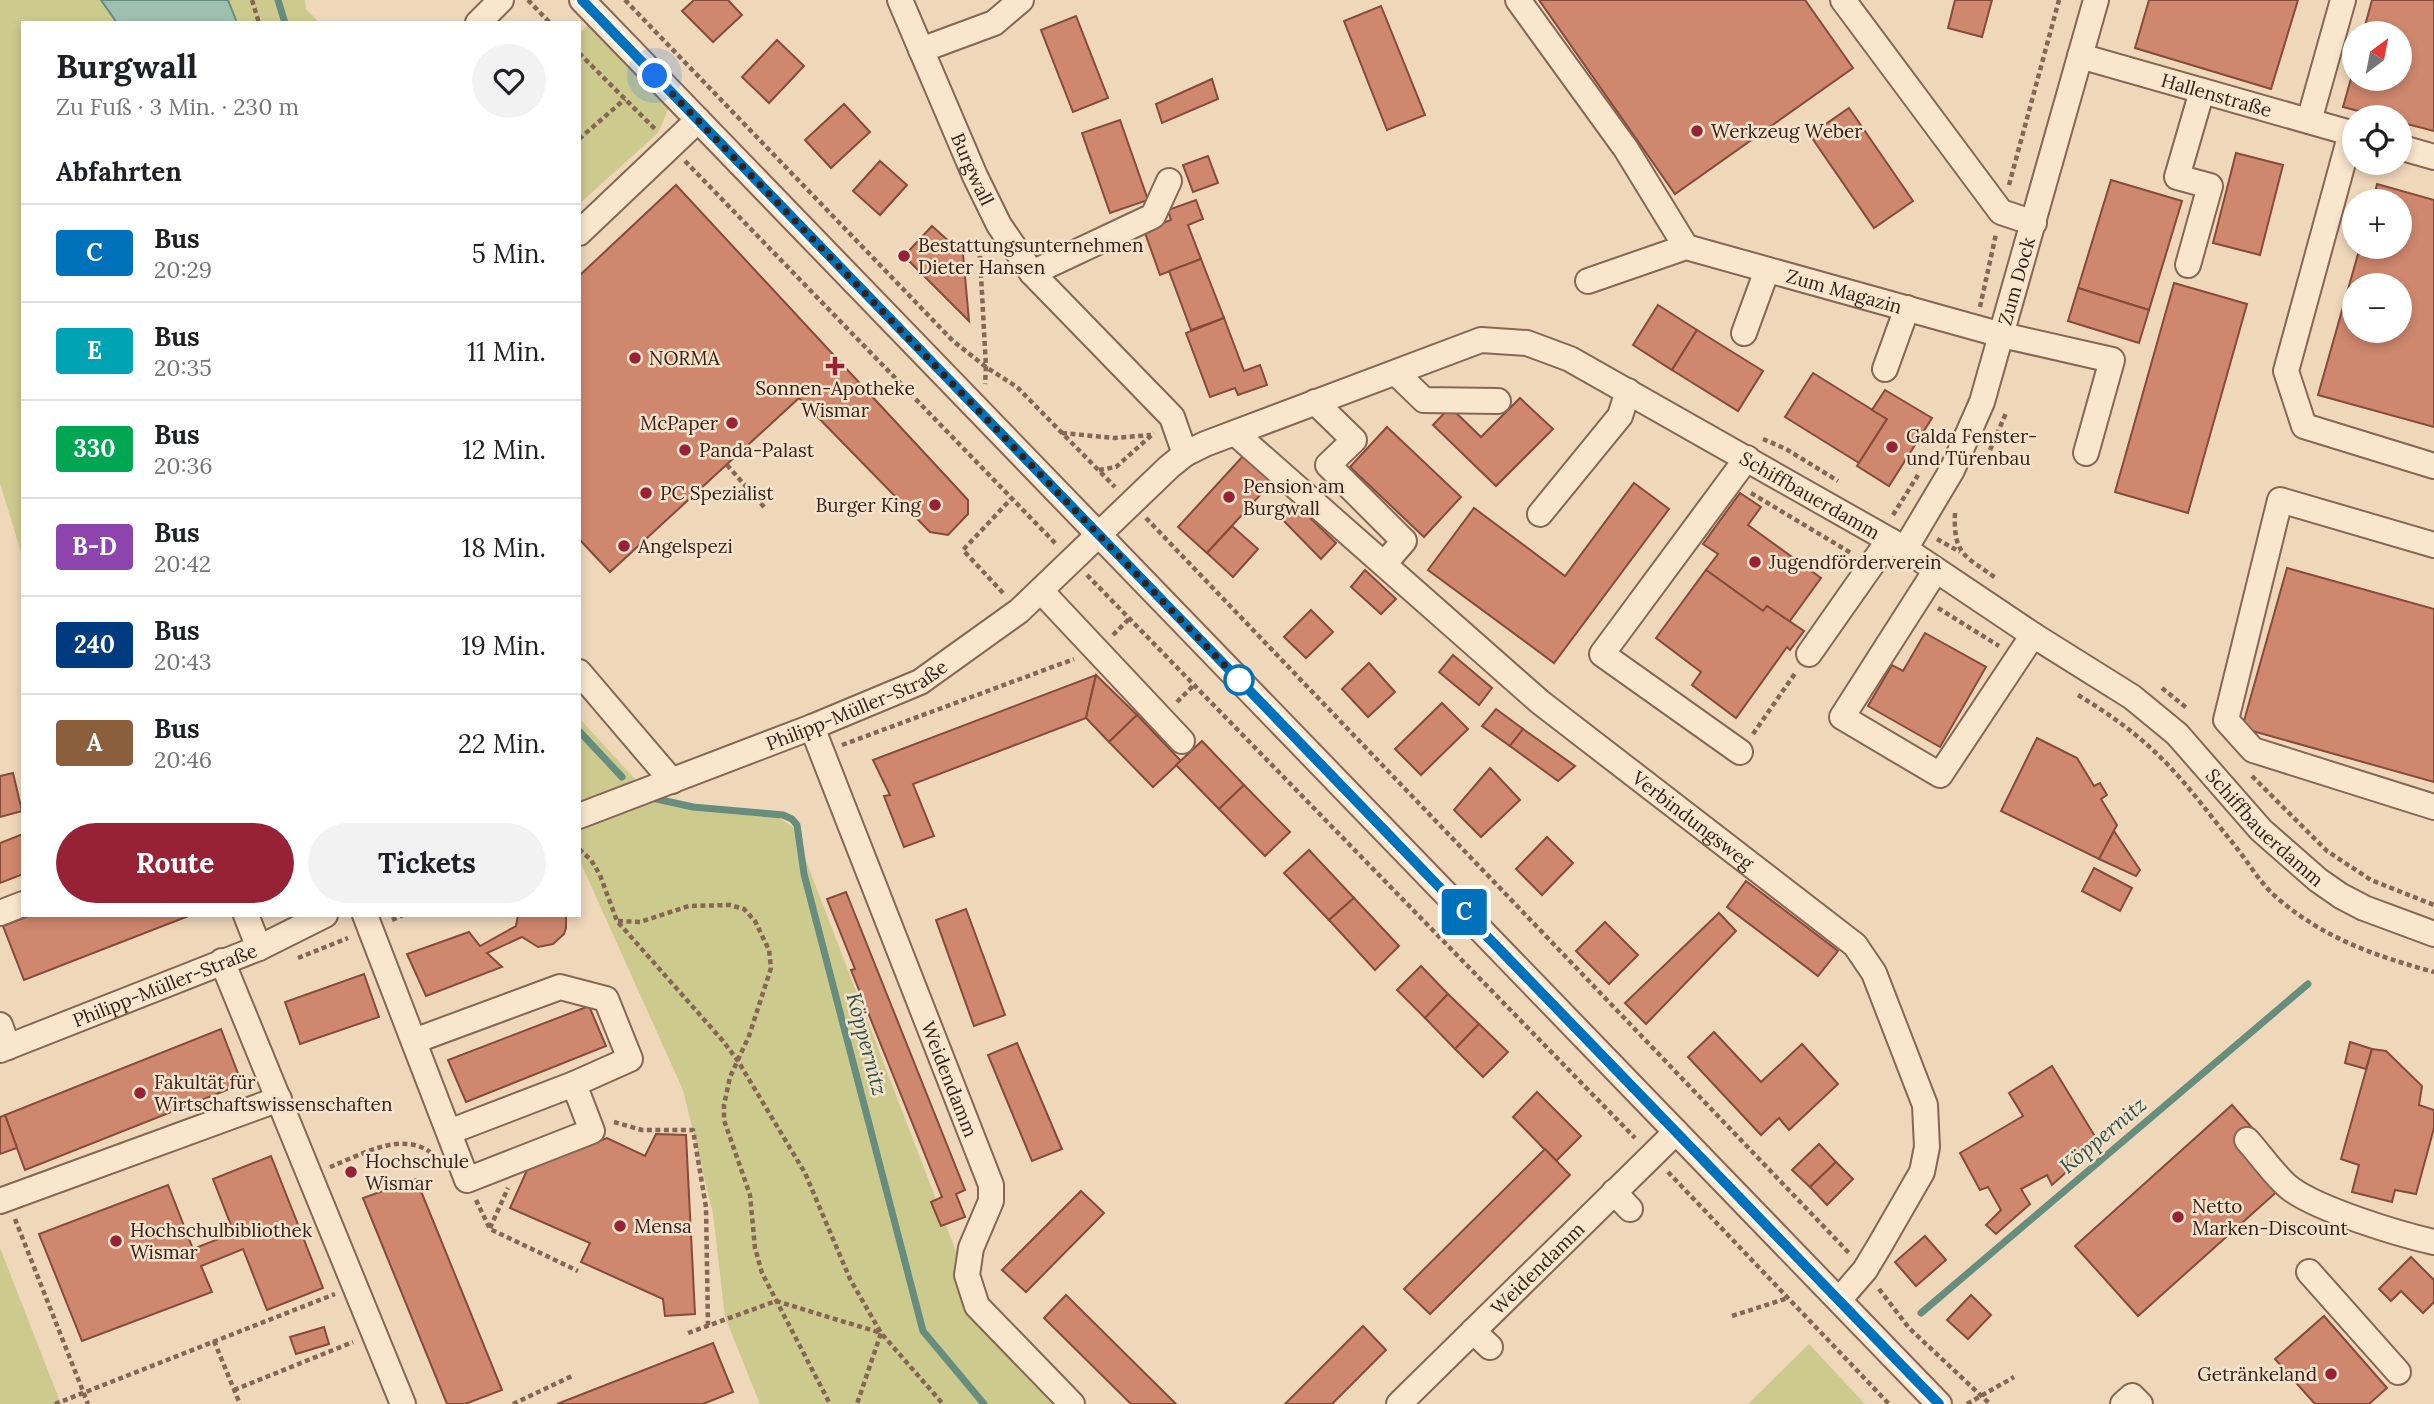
<!DOCTYPE html>
<html lang="de">
<meta charset="utf-8">
<style>
:root{--surface:#fff;--page:#f2f2f2;--text:#202124;--muted:#757577;--line:#e0e0e0;--accent:#972236}
body{margin:0;font-family:Lora,serif;background:var(--page);color:var(--text);height:100vh;display:flex;flex-direction:column;font-size:26px;white-space:nowrap}
*{box-sizing:border-box;margin:0}
p{font-size:23px;color:var(--muted)}
.icon{flex:none;width:38px;height:38px;fill:none;stroke:currentColor;stroke-width:2;stroke-linecap:round;stroke-linejoin:round}
.map{position:relative;flex:1;overflow:hidden}
.panel{position:absolute;left:21px;top:21px;width:560px;height:896px;display:flex;flex-direction:column;background:var(--surface);border-radius:0px;box-shadow:0 4px 10px #0003}
.panel>*{flex:none}
.badge{padding:0 14px;border-radius:5px;font-size:24px;line-height:46px}
.needle{width:46px;rotate:32deg}
.fabs{position:absolute;left:2342px;top:21px;display:grid;gap:14px}
.fabs a{display:grid;place-items:center;width:70px;height:70px;border-radius:50%;background:var(--surface);box-shadow:0 4px 10px #0003;font-size:35px}
.you{position:absolute;width:35px;height:35px;margin:-18px;border:5px solid #fff;border-radius:50%;background:#1a73e8;box-shadow:0 0 0 10px #1a73e833}
.map>.badge{position:absolute;translate:-50% -50%;box-shadow:0 0 0 4px #fff}
h2{padding:0 35px;font-size:26px;line-height:63px}
.round{display:grid;place-items:center;flex:none;width:74px;height:74px;border-radius:37px;background:var(--page)}
.headline{display:flex;align-items:center;justify-content:space-between;height:119px;padding:0 35px}
h1{font-size:33px;font-weight:700;line-height:52px}
.cta{display:flex;gap:14px;margin-top:auto;padding:14px 35px}
.cta a{flex:1;height:80px;border-radius:42px;background:var(--accent);color:#fff;font-size:28px;font-weight:700;line-height:80px;text-align:center}
.cta a+a{background:var(--page);color:var(--text)}
ul{padding:0;list-style:none}
li{display:flex;align-items:center;gap:21px;height:98px;padding:0 35px;border-top:2px solid var(--line)}
li div{flex:1}
li b{display:block;font-size:26px}
li em{font-style:normal}
li .badge{min-width:77px;font-weight:700;text-align:center}
.map>svg:first-child{display:block}
</style>
<div class="map">
<svg width="2434" height="1404" viewBox="0 0 2434 1404">
<rect width="100%" height="100%" fill="#efd7ba"/>
<g fill="#cdca8e">
<polygon points="0,0 305,0 306,9 320,23 23,23 23,559 0,483"/>
<polygon points="597,15 674,96 658,133 579,204 579,34"/>
<polygon points="579,718 646,791 683,808 778,817 793,827 977,1306 1072,1404 760,1404 725,1317 713,1214 683,1090 579,859"/>
<polygon points="0,1248 61,1404 0,1404"/>
<polygon points="1809,1344 1865,1404 1748,1404"/>
</g>
<polygon fill="#9fbfb0" stroke="#668d7d" stroke-width="2" points="101,0 228,0 237,23 117,23"/>
<g fill="none" stroke-linecap="round" stroke-linejoin="round">
<g stroke="#668d7d" stroke-width="7">
<polyline points="278,0 285,23"/>
<polyline points="579,731 622,777"/>
<polyline points="652,798 693,807 783,815 792,819 797,825 804,874 923,1331 984,1404"/>
<polyline points="1921,1313 2308,984"/>
</g>
</g>
<g fill="#cf876e" stroke="#864b39" stroke-width="2" fill-rule="evenodd">
<polygon points="694,0 728,0 742,15 713,42 682,11"/>
<polygon points="1539,0 1805,0 1853,68 1675,194"/>
<polygon points="1955,0 1992,0 1982,37 1948,28"/>
<polygon points="2149,0 2298,0 2271,89 2135,48"/>
<polygon points="2372,0 2434,0 2434,131 2399,122 2399,117 2382,117 2343,107 2354,68 2354,79 2399,79 2399,33 2363,33"/>
<polygon points="1381,6 1425,115 1387,130 1344,21"/>
<polygon points="1076,16 1108,98 1073,112 1041,30"/>
<polygon points="777,40 804,66 769,103 742,77"/>
<polygon points="1212,79 1218,99 1162,123 1156,104"/>
<polygon points="844,104 870,132 831,168 805,140"/>
<polygon points="1849,108 1913,201 1874,228 1810,135"/>
<polygon points="1120,120 1148,200 1110,213 1082,133"/>
<polygon points="2236,153 2283,165 2260,255 2213,243"/>
<polygon points="1208,156 1218,183 1193,192 1183,165"/>
<polygon points="880,161 907,185 880,215 853,191"/>
<polygon points="2111,180 2182,201 2149,310 2078,288"/>
<path d="M2377 184 2434 200V427L2318 395 2360 247H2399V201H2373ZM2354 285H2399V331H2354Z"/>
<polygon points="676,185 968,500 968,514 948,535 930,532 799,398 610,572 579,539 579,276"/>
<polygon points="1196,200 1203,219 1188,225 1201,259 1160,275 1144,230 1171,220 1168,210"/>
<polygon points="932,226 963,254 969,321 904,256"/>
<polygon points="1201,259 1224,318 1191,330 1169,271"/>
<polygon points="2174,283 2247,304 2188,513 2115,492"/>
<polygon points="2078,288 2149,310 2139,343 2068,321"/>
<polygon points="1658,305 1697,330 1672,370 1633,345"/>
<polygon points="1224,318 1244,371 1260,365 1267,385 1238,395 1235,388 1210,397 1186,333"/>
<polygon points="1697,330 1763,371 1738,411 1672,370"/>
<polygon points="1813,373 1887,419 1859,463 1785,417"/>
<polygon points="1885,390 1932,418 1889,486 1857,466 1887,419 1872,410"/>
<polygon points="1520,398 1553,429 1496,486 1433,425 1450,407 1481,437"/>
<polygon points="1387,427 1461,497 1424,537 1350,467"/>
<polygon points="1244,455 1273,481 1207,553 1178,527"/>
<polygon points="1634,483 1669,509 1554,663 1428,570 1474,508 1565,576"/>
<polygon points="1740,493 1761,507 1748,525 1821,578 1789,622 1767,606 1763,611 1706,570 1718,554 1703,544"/>
<polygon points="1294,502 1336,543 1321,559 1279,516"/>
<polygon points="1232,526 1258,549 1233,577 1207,553"/>
<polygon points="2287,568 2434,609 2434,782 2242,728"/>
<polygon points="1365,570 1396,599 1381,614 1351,587"/>
<polygon points="1706,570 1763,611 1767,606 1804,631 1790,650 1787,647 1736,718 1692,685 1701,672 1656,638"/>
<polygon points="1311,610 1333,632 1306,658 1284,637"/>
<polygon points="1925,633 1986,667 1940,747 1868,706 1892,665 1903,671"/>
<polygon points="1453,655 1492,688 1479,705 1439,672"/>
<polygon points="1369,663 1395,692 1368,717 1342,689"/>
<polygon points="1096,675 1086,718 913,784 934,836 904,847 884,796 890,795 873,760"/>
<polygon points="1096,675 1137,715 1109,742 1086,718"/>
<polygon points="1442,703 1468,729 1421,775 1395,749"/>
<polygon points="1496,709 1523,729 1510,746 1482,726"/>
<polygon points="1137,715 1181,761 1153,787 1109,742"/>
<polygon points="1523,729 1575,766 1558,781 1510,746"/>
<polygon points="2037,738 2077,758 2094,786 2100,783 2107,795 2101,799 2117,825 2099,859 2001,811"/>
<polygon points="1202,741 1244,785 1219,809 1176,765"/>
<polygon points="1490,768 1520,800 1481,837 1454,810"/>
<polygon points="13,773 22,811 0,817 0,776"/>
<polygon points="1244,785 1290,832 1265,856 1219,809"/>
<polygon points="2114,831 2140,870 2136,876 2099,859"/>
<polygon points="23,834 23,874 0,883 0,843"/>
<polygon points="1547,837 1573,863 1542,895 1516,869"/>
<polygon points="1309,850 1354,898 1329,920 1284,873"/>
<polygon points="2094,868 2132,888 2120,911 2082,891"/>
<polygon points="1746,881 1838,951 1818,976 1727,907"/>
<polygon points="846,892 965,1190 956,1194 965,1217 941,1226 931,1202 942,1197 851,970 855,969 827,899"/>
<polygon points="1354,898 1399,946 1375,970 1329,920"/>
<polygon points="966,909 1005,1015 974,1026 936,920"/>
<polygon points="1719,913 1736,931 1646,1024 1625,1003"/>
<polygon points="31,915 191,915 24,980 3,926"/>
<polygon points="518,915 566,915 566,928 564,934 553,944 538,947 522,937 487,953 502,967 426,996 407,954 469,932 480,946 516,926"/>
<polygon points="1605,922 1638,955 1609,984 1576,951"/>
<polygon points="1421,966 1448,994 1425,1018 1397,990"/>
<polygon points="364,974 379,1017 300,1044 285,1002"/>
<polygon points="1448,994 1479,1024 1455,1049 1425,1018"/>
<polygon points="589,1006 606,1046 466,1102 448,1060"/>
<polygon points="1479,1024 1508,1052 1483,1077 1455,1049"/>
<polygon points="221,1029 242,1084 25,1170 5,1115"/>
<polygon points="1714,1032 1761,1082 1802,1044 1838,1084 1789,1130 1779,1118 1761,1135 1688,1057"/>
<polygon points="2350,1042 2372,1049 2366,1069 2345,1063"/>
<polygon points="1017,1043 1062,1149 1032,1161 988,1055"/>
<polygon points="2372,1049 2386,1051 2422,1086 2419,1105 2434,1110 2434,1128 2416,1194 2395,1190 2392,1202 2352,1192 2359,1165 2341,1159"/>
<polygon points="2052,1066 2099,1143 2052,1185 2047,1175 2021,1189 2030,1204 1996,1234 1986,1225 2001,1210 1988,1187 1980,1190 1960,1153 2023,1116 2009,1093"/>
<polygon points="1537,1092 1581,1136 1556,1161 1513,1117"/>
<polygon points="2232,1105 2254,1130 2240,1143 2281,1188 2138,1316 2075,1246"/>
<polygon points="5,1115 17,1148 0,1154 0,1117"/>
<polygon points="656,1134 686,1135 695,1314 665,1316 663,1299 581,1262 590,1243 510,1208 528,1168 607,1138 645,1156"/>
<polygon points="1819,1144 1836,1162 1810,1187 1792,1170"/>
<polygon points="1545,1149 1570,1175 1430,1314 1404,1289"/>
<polygon points="271,1156 323,1288 267,1310 243,1249 201,1266 212,1292 82,1341 39,1234 168,1185 193,1249 234,1233 213,1179"/>
<polygon points="1836,1162 1853,1179 1827,1205 1810,1187"/>
<polygon points="416,1179 502,1390 465,1404 447,1404 363,1198"/>
<polygon points="1081,1191 1104,1213 1026,1292 1002,1270"/>
<polygon points="1925,1236 1946,1260 1916,1286 1895,1262"/>
<polygon points="2411,1257 2434,1280 2434,1302 2423,1313 2401,1291 2391,1301 2379,1289"/>
<polygon points="1066,1295 1176,1404 1131,1404 1044,1318"/>
<polygon points="1971,1295 1991,1315 1968,1339 1947,1320"/>
<polygon points="2324,1316 2387,1388 2369,1404 2315,1404 2275,1359"/>
<polygon points="1363,1326 1386,1350 1332,1404 1285,1404"/>
<polygon points="324,1327 329,1344 296,1354 290,1337"/>
<polygon points="713,1343 733,1392 703,1404 557,1404"/>
</g>
<g fill="none" stroke-linecap="round" stroke-linejoin="round">
<defs>
<g id="minor">
<polyline points="582,0 1939,1404"/>
<path id="s1" d="M900 0 975 176 999 225 1032 273 1172 417 1185 454"/>
<polyline points="1518,0 1626,149 1686,247"/>
<polyline points="1843,0 2001,212 2034,223"/>
<polyline points="478,23 501,0"/>
<polyline points="921,50 994,23 1021,0"/>
<path id="s2" d="M2080 56 2354 134"/>
<polyline points="2309,121 2343,0"/>
<polyline points="2351,133 2286,371 2304,426 2434,466"/>
<polyline points="2399,147 2434,157"/>
<polyline points="579,233 698,120"/>
<polyline points="2188,265 2210,186 2177,177 2202,91"/>
<polyline points="1032,273 1153,216 1169,181"/>
<path id="s3" d="M1588 281 1686 247 2002 335 2112 360 2086 453"/>
<polyline points="1744,333 1767,270"/>
<polyline points="1885,369 1907,308"/>
<polyline points="1396,373 1424,400 1498,401"/>
<polyline points="1315,402 1354,440 1328,465 1404,541 1384,564"/>
<path id="s4" d="M1235 433 1540 702 1855 945 1874 973 1925 1105 1927 1147 1922 1172 1880 1245 1865 1270 1839 1300"/>
<polyline points="1540,514 1620,416 1628,391"/>
<polyline points="2434,545 2280,500 2226,720 2253,750 2434,807"/>
<path id="s5" d="M1905 549 1952 470 1982 402 2096 0"/>
<polyline points="1936,570 1842,717 1940,775 2033,635"/>
<polyline points="1041,591 1182,741"/>
<polyline points="1809,654 1889,540"/>
<polyline points="579,672 672,781"/>
<path id="s6" d="M812 727 991 1185V1201L971 1248 967 1275 977 1306 1072 1404"/>
<polyline points="1740,752 1602,654 1747,458"/>
<path id="s7" d="M579 816 812 727 920 682 1019 611 1169 467 1185 454 1205 444 1481 340 1527 343 1570 359 1905 549 2033 635 2132 697 2177 734 2261 830 2318 880 2341 896 2364 908 2434 934"/>
<polyline points="0,913 23,904"/>
<polyline points="246,915 259,948"/>
<polyline points="365,915 467,1180 592,1131 574,1084 449,1132"/>
<polyline points="222,961 403,1404"/>
<polyline points="0,1025 8,1047"/>
<polyline points="414,1041 560,987 606,999 630,1059 574,1084"/>
<path id="s8" d="M0 1050 259 948 325 915"/>
<path d="M2247 1140C2260 1154 2276 1178 2291 1189 2320 1210 2398 1234 2434 1242"/>
<polyline points="1614,1192 1630,1209"/>
<polyline points="0,1201 279,1099"/>
<polyline points="2309,1272 2398,1372"/>
<polyline points="1473,1331 1490,1347"/>
<path id="s9" d="M1399 1404 1676 1132"/>
<polyline points="2123,1404 2132,1396 2140,1404"/>
</g>
</defs>
<use href="#minor" stroke="#866654" stroke-width="28"/>
<g stroke="#866654" stroke-width="4.5" stroke-dasharray="5 3.5" stroke-linecap="butt">
<polyline points="252,0 259,23"/>
<polyline points="528,0 550,23"/>
<polyline points="625,0 953,341 986,367 1017,387 1115,487"/>
<polyline points="579,53 655,129"/>
<polyline points="579,139 625,99"/>
<polyline points="685,161 1056,544"/>
<polyline points="2009,185 2059,0"/>
<polyline points="979,239 986,367 985,384"/>
<polyline points="1980,307 1996,234"/>
<polyline points="1062,433 1114,438 1151,435"/>
<polyline points="1763,439 1786,449 1838,481"/>
<polyline points="1990,450 2006,413"/>
<polyline points="727,465 765,508"/>
<polyline points="1099,470 1116,467 1154,433"/>
<polyline points="1751,493 1851,553"/>
<path d="M1955 513C1953 556 1966 556 1997 579"/>
<polyline points="1893,515 1918,475"/>
<polyline points="1146,518 1849,1253"/>
<polyline points="1937,539 1960,552"/>
<polyline points="1087,575 1635,1138"/>
<polyline points="1003,593 963,550 1011,499"/>
<polyline points="1938,608 1999,646"/>
<polyline points="1113,635 1129,619"/>
<polyline points="2162,688 2188,709"/>
<path d="M2078 695C2106 712 2132 730 2155 752 2183 778 2208 813 2232 842 2247 860 2259 882 2276 897 2323 938 2375 956 2434 972"/>
<polyline points="1177,702 1194,685"/>
<polyline points="1753,734 1796,672"/>
<polyline points="842,745 1074,659"/>
<polyline points="2252,776 2327,851 2371,880 2434,905"/>
<polyline points="579,849 591,860 600,875 617,921 723,1041 738,1061 805,1173 850,1279 881,1333 943,1404"/>
<polyline points="392,920 403,915"/>
<polyline points="618,921 640,922 689,906 730,905 744,909 755,921 769,950 771,968 749,1036 730,1077 724,1105 724,1120 750,1195 755,1248 762,1273 830,1404"/>
<polyline points="298,958 348,938"/>
<polyline points="614,1122 642,1130 693,1130 706,1207 708,1325"/>
<path d="M330 1167C361 1155 400 1131 430 1152"/>
<polyline points="1668,1172 1889,1404"/>
<polyline points="476,1200 490,1229 578,1271"/>
<polyline points="15,1219 88,1404"/>
<polyline points="490,1228 508,1188"/>
<polyline points="1879,1289 1909,1328 1990,1404"/>
<polyline points="1732,1316 1788,1298"/>
<polyline points="688,1333 776,1301 881,1333 857,1404"/>
<polyline points="214,1341 240,1404"/>
<polyline points="234,1390 353,1342"/>
<polyline points="55,1404 335,1294"/>
<polyline points="513,1404 572,1376"/>
<polyline points="1967,1404 2014,1377"/>
</g>
<use href="#minor" stroke="#fae5cd" stroke-width="24"/>
</g>
<g fill="none" stroke-linecap="round" stroke-linejoin="round">
<defs>
<polyline id="line" points="582,0 1939,1404"/>
</defs>
<use href="#line" stroke="#fff" stroke-width="16"/>
<use href="#line" stroke="#0072bc" stroke-width="10"/>
<polyline stroke="#34221a" stroke-width="7" stroke-dasharray="0 12.6" points="655,76 1239,680"/>
</g>
<g fill="#972236" stroke="#f6e2ca" stroke-width="2.5">
<circle cx="1697" cy="131" r="7"/>
<circle cx="904" cy="256" r="7"/>
<circle cx="635" cy="358" r="7"/>
<path d="M831.5 355.5h7v7h7v7h-7v7h-7v-7h-7v-7h7z"/>
<circle cx="732" cy="423" r="7"/>
<circle cx="1892" cy="447" r="7"/>
<circle cx="685" cy="450" r="7"/>
<circle cx="646" cy="493" r="7"/>
<circle cx="1229" cy="497" r="7"/>
<circle cx="935" cy="505" r="7"/>
<circle cx="624" cy="546" r="7"/>
<circle cx="1755" cy="562" r="7"/>
<circle cx="140" cy="1093" r="7"/>
<circle cx="351" cy="1172" r="7"/>
<circle cx="2178" cy="1217" r="7"/>
<circle cx="620" cy="1226" r="7"/>
<circle cx="116" cy="1241" r="7"/>
<circle cx="2331" cy="1374" r="7"/>
</g>
<circle fill="#fff" stroke="#0072bc" stroke-width="3.5" cx="1239" cy="680" r="14"/>
<g text-anchor="middle" dominant-baseline="central" stroke-width="5" stroke-linejoin="round" paint-order="stroke">
<g font-size="19" fill="#34221a" stroke="#f6e2ca">
<text stroke="none"><textPath href="#s2" startOffset="142">Hallenstraße</textPath></text>
<text stroke="none"><textPath href="#s1" startOffset="184">Burgwall</textPath></text>
<text stroke="none"><textPath href="#s5" startOffset="292">Zum Dock</textPath></text>
<text stroke="none"><textPath href="#s3" startOffset="268">Zum Magazin</textPath></text>
<text stroke="none"><textPath href="#s7" startOffset="1402">Schiffbauerdamm</textPath></text>
<text stroke="none"><textPath href="#s7" startOffset="299">Philipp-Müller-Straße</textPath></text>
<text stroke="none"><textPath href="#s4" startOffset="600">Verbindungsweg</textPath></text>
<text stroke="none"><textPath href="#s7" startOffset="1969">Schiffbauerdamm</textPath></text>
<text stroke="none"><textPath href="#s8" startOffset="177">Philipp-Müller-Straße</textPath></text>
<text stroke="none"><textPath href="#s6" startOffset="378">Weidendamm</textPath></text>
<text stroke="none"><textPath href="#s9" startOffset="194">Weidendamm</textPath></text>
</g>
<g font-size="19" fill="#34221a" stroke="#f6e2ca" text-anchor="start">
<text x="1711" y="131">Werkzeug Weber</text>
<text x="918" y="245">Bestattungsunternehmen<tspan x="918" dy="22">Dieter Hansen</tspan></text>
<text x="649" y="358">NORMA</text>
<text x="835" y="388" text-anchor="middle">Sonnen-Apotheke<tspan x="835" dy="22">Wismar</tspan></text>
<text x="718" y="423" text-anchor="end">McPaper</text>
<text x="1906" y="436">Galda Fenster-<tspan x="1906" dy="22">und Türenbau</tspan></text>
<text x="699" y="450">Panda-Palast</text>
<text x="1243" y="486">Pension am<tspan x="1243" dy="22">Burgwall</tspan></text>
<text x="660" y="493">PC Spezialist</text>
<text x="921" y="505" text-anchor="end">Burger King</text>
<text x="638" y="546">Angelspezi</text>
<text x="1769" y="562">Jugendförderverein</text>
<text x="154" y="1082">Fakultät für<tspan x="154" dy="22">Wirtschaftswissenschaften</tspan></text>
<text x="365" y="1161">Hochschule<tspan x="365" dy="22">Wismar</tspan></text>
<text x="2192" y="1206">Netto<tspan x="2192" dy="22">Marken-Discount</tspan></text>
<text x="634" y="1226">Mensa</text>
<text x="130" y="1230">Hochschulbibliothek<tspan x="130" dy="22">Wismar</tspan></text>
<text x="2317" y="1374" text-anchor="end">Getränkeland</text>
</g>
<g font-size="21" font-style="italic" fill="#28554b" stroke="#f6e2ca">
<text transform="translate(867 1044) rotate(75)">Köppernitz</text>
<text transform="translate(2103 1135) rotate(-40)">Köppernitz</text>
</g>
</g>
</svg>
<div class="fabs">
<a><svg class="needle" viewBox="-14 -14 28 28"><path d="M0-13l5 13h-10z" fill="#e53935"/><path d="M0 13l5-13h-10z" fill="#757577"/></svg></a>
<a><svg class="icon" aria-label="locate" viewBox="0 0 24 24"><circle cx="12" cy="12" r="6"/><path d="M12 2v4M12 18v4M2 12h4M18 12h4"/></svg></a>
<a>+</a>
<a>−</a>
</div>
<div class="you" style="left:655px;top:76px"></div>
<b class="badge" style="left:1464px;top:912px;background:#0072bc;color:#fff">C</b>
<section class="panel">
<div class="headline"><div><h1>Burgwall</h1><p>Zu Fuß · 3 Min. · 230 m</p></div><a class="round"><svg class="icon" aria-label="heart" viewBox="0 0 24 24"><path d="M12 20l-8-8c-3-5 5-10 8-4 3-6 11-1 8 4z"/></svg></a></div>
<h2>Abfahrten</h2>
<ul>
<li><span class="badge" style="background:#0072bc;color:#fff">C</span><div><b>Bus</b><p>20:29</p></div><em>5 Min.</em></li>
<li><span class="badge" style="background:#00a3b4;color:#fff">E</span><div><b>Bus</b><p>20:35</p></div><em>11 Min.</em></li>
<li><span class="badge" style="background:#00a651;color:#fff">330</span><div><b>Bus</b><p>20:36</p></div><em>12 Min.</em></li>
<li><span class="badge" style="background:#8e44ad;color:#fff">B-D</span><div><b>Bus</b><p>20:42</p></div><em>18 Min.</em></li>
<li><span class="badge" style="background:#003b80;color:#fff">240</span><div><b>Bus</b><p>20:43</p></div><em>19 Min.</em></li>
<li><span class="badge" style="background:#8b5e3c;color:#fff">A</span><div><b>Bus</b><p>20:46</p></div><em>22 Min.</em></li>
</ul>
<div class="cta"><a>Route</a><a>Tickets</a></div>
</section>
</div>
